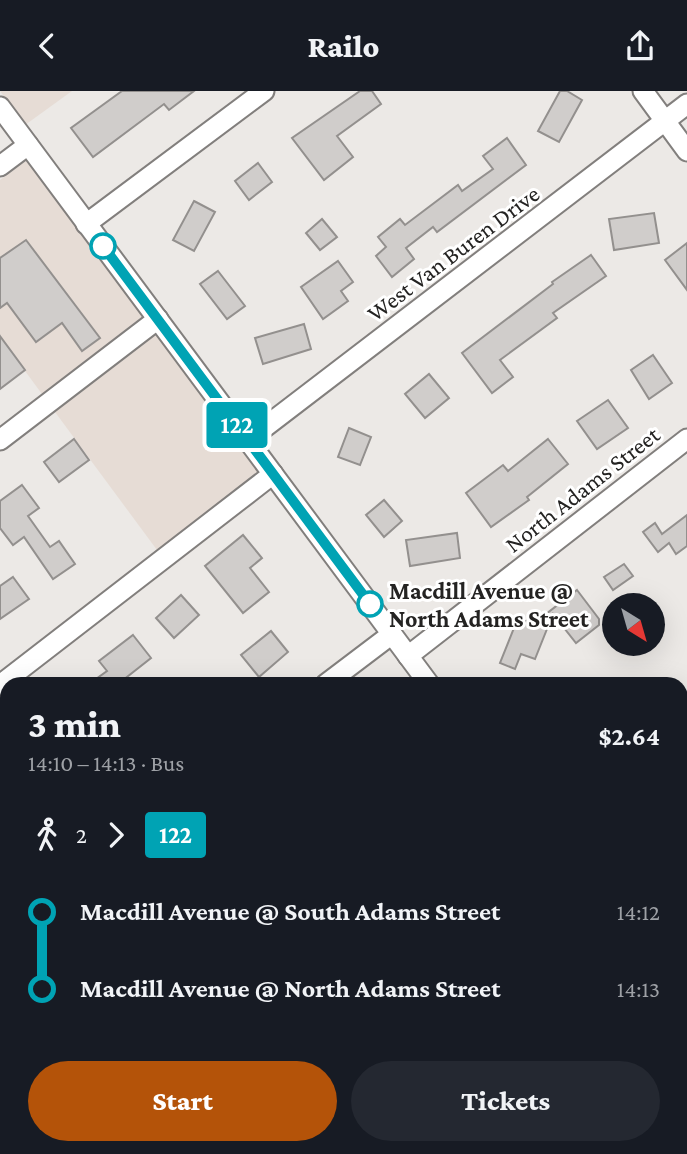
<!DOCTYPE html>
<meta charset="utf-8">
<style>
:root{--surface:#171b24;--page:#242831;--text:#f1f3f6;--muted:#9ea1a6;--accent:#b45309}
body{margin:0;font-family:"Crimson Pro",serif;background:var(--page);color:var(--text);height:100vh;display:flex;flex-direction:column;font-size:26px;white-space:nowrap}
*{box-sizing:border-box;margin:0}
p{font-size:23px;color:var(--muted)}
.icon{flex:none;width:38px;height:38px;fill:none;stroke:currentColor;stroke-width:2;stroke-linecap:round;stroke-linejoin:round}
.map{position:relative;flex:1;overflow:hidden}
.side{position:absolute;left:0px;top:586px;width:688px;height:478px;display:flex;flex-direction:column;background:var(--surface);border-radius:21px 21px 0 0;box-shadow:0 7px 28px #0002}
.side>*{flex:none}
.badge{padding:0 14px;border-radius:5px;font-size:24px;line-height:46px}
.needle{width:46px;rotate:143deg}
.tools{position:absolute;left:602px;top:502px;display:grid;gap:14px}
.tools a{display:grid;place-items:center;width:63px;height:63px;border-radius:50%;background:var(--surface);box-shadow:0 7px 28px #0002;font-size:35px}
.map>.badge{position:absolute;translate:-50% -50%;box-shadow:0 0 0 4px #fff}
.legs{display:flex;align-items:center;gap:10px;height:77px;padding:0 28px;font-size:23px}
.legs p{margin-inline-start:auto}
.head{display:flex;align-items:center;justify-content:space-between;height:119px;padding:0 28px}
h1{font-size:38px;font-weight:800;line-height:52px}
.cta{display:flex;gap:14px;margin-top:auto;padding:14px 28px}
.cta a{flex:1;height:80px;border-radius:42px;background:var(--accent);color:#fff;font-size:28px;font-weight:800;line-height:80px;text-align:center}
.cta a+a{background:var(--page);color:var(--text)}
ul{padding:0 28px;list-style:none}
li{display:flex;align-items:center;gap:24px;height:77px;font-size:26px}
li i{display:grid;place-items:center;width:10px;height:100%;margin:0 9px;background:currentColor}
li i::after{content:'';width:18px;height:18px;margin:-9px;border:5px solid;border-radius:50%;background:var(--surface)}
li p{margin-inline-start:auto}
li:first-child i{background:linear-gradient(#0000 50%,currentColor 0)}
li:last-child i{background:linear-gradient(currentColor 50%,#0000 0)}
header{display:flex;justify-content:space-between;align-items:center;height:91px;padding:0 28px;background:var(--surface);font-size:32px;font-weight:800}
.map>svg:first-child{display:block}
</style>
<header><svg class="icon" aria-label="back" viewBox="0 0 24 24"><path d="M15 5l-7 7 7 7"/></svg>Railo<svg class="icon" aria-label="share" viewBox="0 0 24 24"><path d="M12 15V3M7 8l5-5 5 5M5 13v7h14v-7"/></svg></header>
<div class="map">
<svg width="687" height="1063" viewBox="0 0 687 1063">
<rect width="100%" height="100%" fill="#ece9e6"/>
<g fill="#e6dcd5">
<polygon points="0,0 72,0 25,34"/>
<polygon points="27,69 143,225 42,303 0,246 0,89"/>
<polygon points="157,243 259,380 157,459 55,321"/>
<polygon points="687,775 687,904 681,909 681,779"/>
</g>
<g fill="#d0cdcb" stroke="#93908e" stroke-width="2">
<polygon points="122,0 194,0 169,19 164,13 93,66 71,37"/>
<polygon points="360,0 372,0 381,13 337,45 353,66 324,89 292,47"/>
<polygon points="560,0 567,0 582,9 559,51 538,40"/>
<polygon points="507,47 526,74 437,141 433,136 406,157 414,168 392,186 376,165 386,156 378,146 400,128 405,134 458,94 462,100 493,78 483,65"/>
<polygon points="258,72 272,91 249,109 235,90"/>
<polygon points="194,110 215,121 194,160 173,149"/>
<polygon points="654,122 659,152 614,159 609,128"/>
<polygon points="322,128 337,146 320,159 306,142"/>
<polygon points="26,149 100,247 82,260 62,232 36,251 7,212 0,217 0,167"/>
<polygon points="687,152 687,199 665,169"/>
<polygon points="591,164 606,185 553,222 557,227 500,269 513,286 492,302 462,262 553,193 552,191"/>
<polygon points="338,170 353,191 341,200 348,210 323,228 301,196"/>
<polygon points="218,180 245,215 227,228 200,193"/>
<polygon points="304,233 311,258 263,273 255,247"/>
<polygon points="0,245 25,279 0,298"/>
<polygon points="653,264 672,292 649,308 631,279"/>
<polygon points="429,283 449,307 425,327 405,303"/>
<polygon points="608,309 628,337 597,358 577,330"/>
<polygon points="349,337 371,346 360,374 338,366"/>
<polygon points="74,348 89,369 59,391 44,371"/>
<polygon points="548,348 568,373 527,406 529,409 491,436 466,402 503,374 508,380"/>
<polygon points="22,394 39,417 28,425 50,456 59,450 75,473 53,488 24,446 13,454 0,437 0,410"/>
<polygon points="384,409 402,430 384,446 366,424"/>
<polygon points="687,424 687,455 676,463 669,452 658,461 643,441 655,432 662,443"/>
<polygon points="457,442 460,467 410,475 406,449"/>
<polygon points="243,444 262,467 250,477 269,501 243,522 205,475"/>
<polygon points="624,473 633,485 613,499 604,486"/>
<polygon points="13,486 29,508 0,528 0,495"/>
<polygon points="577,499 599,528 599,534 576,552 553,523 535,568 521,563 515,578 500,572 518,527 533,533"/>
<polygon points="181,504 199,524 174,547 156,527"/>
<polygon points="271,540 288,561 259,586 241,564"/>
<polygon points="133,544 151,567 118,593 89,593 107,580 99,570"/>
</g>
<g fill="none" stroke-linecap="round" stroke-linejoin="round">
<defs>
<g id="minor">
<polyline points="643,0 687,60"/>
<polyline points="0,16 429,593"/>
<polyline points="0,75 28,54"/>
<polyline points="86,133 264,0"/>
<polyline points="0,349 158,228"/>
<polyline points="248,349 687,13"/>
<polyline points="408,565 687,348"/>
<polyline points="326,593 392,543"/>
<polyline points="0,594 273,383"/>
<polyline points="681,661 687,656"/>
<polyline points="0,844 7,838"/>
<polyline points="681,931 687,939"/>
<polyline points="681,1047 687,1046"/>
<polyline points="650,1057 654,1063"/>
<polyline points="91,1063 99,1057"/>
<polyline points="386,1063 388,1057"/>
</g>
</defs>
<use href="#minor" stroke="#827f7d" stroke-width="23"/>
<use href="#minor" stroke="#fff" stroke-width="19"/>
</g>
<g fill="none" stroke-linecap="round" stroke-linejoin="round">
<defs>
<polyline id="line-1" points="103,155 370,513"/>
</defs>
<use href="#line-1" stroke="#fff" stroke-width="16"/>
<use href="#line-1" stroke="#00a3b4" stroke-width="10"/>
</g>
<g fill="#fff" stroke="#00a3b4" stroke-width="3.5">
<circle cx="103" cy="155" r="12"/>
<circle cx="370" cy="513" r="12"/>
</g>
<g text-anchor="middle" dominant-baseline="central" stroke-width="6" stroke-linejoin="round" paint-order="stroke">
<g font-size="24" fill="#242322" stroke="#fff">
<text transform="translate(453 162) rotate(-37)">West Van Buren Drive</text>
<text transform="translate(582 398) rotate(-38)">North Adams Street</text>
</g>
<g font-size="24" font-weight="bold" fill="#242322" stroke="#fff" text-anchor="start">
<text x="389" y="499">Macdill Avenue @<tspan x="389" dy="28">North Adams Street</tspan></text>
</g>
</g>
</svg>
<div class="tools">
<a><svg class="needle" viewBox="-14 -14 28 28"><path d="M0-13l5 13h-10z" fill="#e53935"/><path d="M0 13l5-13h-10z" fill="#9ea1a6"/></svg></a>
</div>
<b class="badge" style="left:237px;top:334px;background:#00a3b4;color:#fff">122</b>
<section class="side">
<div class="head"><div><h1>3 min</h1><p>14:10 – 14:13 · Bus</p></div><b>$2.64</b></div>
<div class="legs"><svg class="icon" aria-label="walk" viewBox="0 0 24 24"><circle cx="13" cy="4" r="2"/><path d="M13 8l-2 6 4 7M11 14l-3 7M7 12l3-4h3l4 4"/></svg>2<svg class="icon" aria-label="forward" viewBox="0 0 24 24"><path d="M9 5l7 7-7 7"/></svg><b class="badge" style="background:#00a3b4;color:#fff">122</b></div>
<ul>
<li><i style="color:#00a3b4"></i><b>Macdill Avenue @ South Adams Street</b><p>14:12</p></li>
<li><i style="color:#00a3b4"></i><b>Macdill Avenue @ North Adams Street</b><p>14:13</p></li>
</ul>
<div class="cta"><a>Start</a><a>Tickets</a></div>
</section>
</div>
